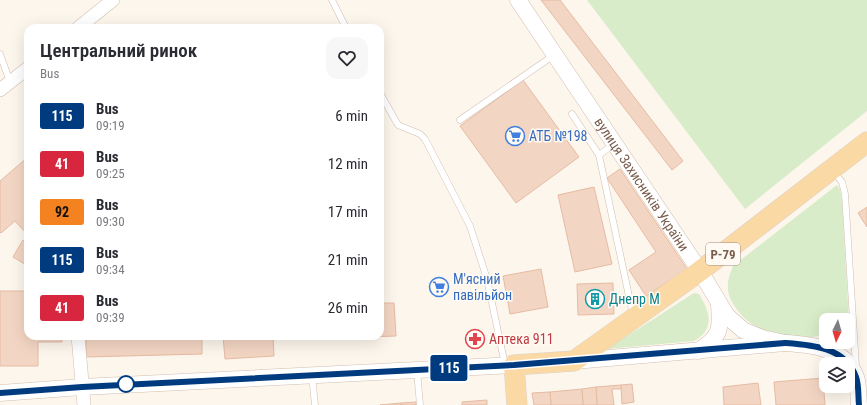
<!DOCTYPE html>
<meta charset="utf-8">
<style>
:root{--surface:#fff;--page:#f7f7f7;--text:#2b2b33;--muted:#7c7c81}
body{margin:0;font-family:"Roboto Condensed",sans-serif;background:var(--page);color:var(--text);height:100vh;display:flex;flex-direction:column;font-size:15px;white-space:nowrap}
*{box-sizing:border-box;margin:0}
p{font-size:13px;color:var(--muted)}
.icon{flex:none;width:22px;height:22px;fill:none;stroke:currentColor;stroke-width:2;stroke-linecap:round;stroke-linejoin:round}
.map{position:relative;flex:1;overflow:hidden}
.details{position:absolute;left:24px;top:24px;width:360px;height:316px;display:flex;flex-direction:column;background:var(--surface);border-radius:12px;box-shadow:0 4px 16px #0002}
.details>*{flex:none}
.badge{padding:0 8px;border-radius:3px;font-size:14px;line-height:26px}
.needle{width:26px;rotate:185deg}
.controls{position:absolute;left:819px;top:313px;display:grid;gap:8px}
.controls a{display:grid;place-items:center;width:36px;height:36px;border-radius:8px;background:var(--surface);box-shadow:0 4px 16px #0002;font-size:20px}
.map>.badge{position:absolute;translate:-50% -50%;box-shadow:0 0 0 2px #fff}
.round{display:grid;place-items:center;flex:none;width:42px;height:42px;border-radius:12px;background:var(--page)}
.head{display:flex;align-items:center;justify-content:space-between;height:68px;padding:0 16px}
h1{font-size:19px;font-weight:600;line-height:30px}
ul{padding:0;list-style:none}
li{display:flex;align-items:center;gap:12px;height:48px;padding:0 16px}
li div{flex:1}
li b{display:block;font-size:15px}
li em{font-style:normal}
li .badge{min-width:44px;font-weight:700;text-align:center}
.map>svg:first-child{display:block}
</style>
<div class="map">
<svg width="867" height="405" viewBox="0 0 867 405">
<rect width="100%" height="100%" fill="#fdf6ec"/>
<g fill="#d8ecc9">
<polygon points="587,0 867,0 867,111 745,209"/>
<path d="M837 185 840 189 842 201 849 320 848 322V320H826V335C813 337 800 339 786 337 777 336 757 328 749 322 741 316 728 300 728 289 727 281 730 273 733 266Z"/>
<path d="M694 293 699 294C706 306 714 320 704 333 702 336 697 339 694 341L607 349Z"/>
</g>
<g fill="#f3d5c3" stroke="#e6bba3">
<polygon points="541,0 560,0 683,161 672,170"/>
<polygon points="523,80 579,157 516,203 460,126"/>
<polygon points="28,157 28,233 27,234 15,221 1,233 0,232 0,181"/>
<polygon points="620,169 687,269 646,296 629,270 656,252 607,178"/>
<polygon points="594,187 612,264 575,272 558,195"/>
<polygon points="867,207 867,227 858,213"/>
<polygon points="23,240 28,243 28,266 13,257"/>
<polygon points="541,269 548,307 510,314 503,276"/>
<polygon points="613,283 614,314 578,315 577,284"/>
<polygon points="0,291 28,291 28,336 62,336 62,342 38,342 38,366 0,366"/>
<polygon points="380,303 394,303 396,336 304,339 303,336 380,336"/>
<polygon points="86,336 202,336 202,354 86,357"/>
<polygon points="223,336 273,336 274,356 225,359"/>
<polygon points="823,378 825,405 776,405 774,382"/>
<polygon points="758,383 761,405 724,405 723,387"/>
<polygon points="632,384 634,402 622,404 621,385"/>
<polygon points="621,385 621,389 612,389 614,405 597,405 596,387"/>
<polygon points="596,387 597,405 583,405 582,389"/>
<polygon points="582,389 583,405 551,405 550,392"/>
<polygon points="550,392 551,405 534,405 532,393"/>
<polygon points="487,400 487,405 462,405 462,402"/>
<polygon points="416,402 416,405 401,405 401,403"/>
<polygon points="401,403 401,405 380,405"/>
</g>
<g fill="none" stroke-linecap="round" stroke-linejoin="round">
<defs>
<g id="service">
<polyline points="332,0 346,28"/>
<polyline points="0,54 10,82"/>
<polyline points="380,93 398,125 420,134 425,139 470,226 487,279 505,365"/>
<polyline points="572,114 599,155"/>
<polyline points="460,120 554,55"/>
<polyline points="614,144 599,155 633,315"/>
<polyline points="834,172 842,182 845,194 856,367"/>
<polyline points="417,371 420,405"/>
<polyline points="312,376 315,405"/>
</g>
<g id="minor">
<polyline points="78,28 113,0"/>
<polyline points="0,90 28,68"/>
<polyline points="78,336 84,405"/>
</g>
<g id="tertiary">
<path id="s1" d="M518 0 700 271 727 316 743 330 762 338 785 343"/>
<path d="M698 351C721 337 721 329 719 304"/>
<path d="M574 361 785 343C812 345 845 347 856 377 859 385 858 396 859 405"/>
<polyline points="0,393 82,387 514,365"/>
</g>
<polyline id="primary" points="517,405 514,365 574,361 700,271 867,142"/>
</defs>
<use href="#service" stroke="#d1beb0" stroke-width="7"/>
<use href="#minor" stroke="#d1beb0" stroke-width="14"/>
<use href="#tertiary" stroke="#d1beb0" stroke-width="17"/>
<use href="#primary" stroke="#dad1cd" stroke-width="21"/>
<use href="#service" stroke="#fff" stroke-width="6"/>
<use href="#minor" stroke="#fff" stroke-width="13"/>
<use href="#tertiary" stroke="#fff" stroke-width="16"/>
<use href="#primary" stroke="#fbd9a5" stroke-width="20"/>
</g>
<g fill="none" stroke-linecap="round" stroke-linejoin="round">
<defs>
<path id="line" d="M0 393 82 387 514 365 785 343C812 345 845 347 856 377 859 385 858 396 859 405"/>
</defs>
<use href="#line" stroke="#fff" stroke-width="9"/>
<use href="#line" stroke="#003b80" stroke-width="6"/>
</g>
<defs>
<symbol id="supermarket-ring" viewBox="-11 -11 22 22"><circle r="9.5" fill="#fffaf3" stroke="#3f7fe0" stroke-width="1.5"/><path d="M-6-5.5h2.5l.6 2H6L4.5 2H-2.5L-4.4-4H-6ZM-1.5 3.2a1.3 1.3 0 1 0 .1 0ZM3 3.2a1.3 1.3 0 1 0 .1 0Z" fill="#3f7fe0"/></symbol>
<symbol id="building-ring" viewBox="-11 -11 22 22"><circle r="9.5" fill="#fffaf3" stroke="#0f9aa8" stroke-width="1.5"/><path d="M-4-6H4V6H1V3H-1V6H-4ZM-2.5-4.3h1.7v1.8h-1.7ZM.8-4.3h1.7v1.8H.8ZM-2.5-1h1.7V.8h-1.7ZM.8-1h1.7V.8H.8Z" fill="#0f9aa8"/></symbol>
<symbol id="pharmacy-ring" viewBox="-11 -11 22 22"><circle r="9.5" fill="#fffaf3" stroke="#e0444e" stroke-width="1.5"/><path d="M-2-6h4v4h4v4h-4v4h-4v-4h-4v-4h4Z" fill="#e0444e"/></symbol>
</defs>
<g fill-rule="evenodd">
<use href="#supermarket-ring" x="504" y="125" width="22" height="22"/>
<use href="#supermarket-ring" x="428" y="276" width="22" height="22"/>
<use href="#building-ring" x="584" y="288" width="22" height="22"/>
<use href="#pharmacy-ring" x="464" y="328" width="22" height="22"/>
</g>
<circle fill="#fff" stroke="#003b80" stroke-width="2" cx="126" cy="384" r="8"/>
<g text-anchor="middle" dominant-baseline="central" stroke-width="3" stroke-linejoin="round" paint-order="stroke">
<rect fill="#fffaf3" stroke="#a28b7f" stroke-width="1" x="706" y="243" width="34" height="22" rx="3"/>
<g font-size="13" font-weight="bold" fill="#7a5c4d">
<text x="723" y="254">Р-79</text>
</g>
<g font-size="14" fill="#366cbe" stroke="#fffaf3" text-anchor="start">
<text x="529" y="136">АТБ №198</text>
<text x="453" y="279">М'ясний<tspan x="453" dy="16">павільйон</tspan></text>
</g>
<g font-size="14" fill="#7a5c4d" stroke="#fffaf3">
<text stroke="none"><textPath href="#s1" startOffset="222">вулиця Захисників України</textPath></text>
</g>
<g font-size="14" fill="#0d838f" stroke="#fffaf3" text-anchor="start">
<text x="609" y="299">Днепр М</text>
</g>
<g font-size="14" fill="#be3a42" stroke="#fffaf3" text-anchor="start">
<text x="489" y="339">Аптека 911</text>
</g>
</g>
</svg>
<div class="controls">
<a><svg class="needle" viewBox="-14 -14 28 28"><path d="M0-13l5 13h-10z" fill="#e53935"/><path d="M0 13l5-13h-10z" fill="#7c7c81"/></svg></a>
<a><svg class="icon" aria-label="layers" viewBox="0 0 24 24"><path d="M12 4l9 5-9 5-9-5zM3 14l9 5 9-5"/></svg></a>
</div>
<b class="badge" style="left:449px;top:368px;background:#003b80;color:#fff">115</b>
<section class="details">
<div class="head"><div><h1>Центральний ринок</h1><p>Bus</p></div><a class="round"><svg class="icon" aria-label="heart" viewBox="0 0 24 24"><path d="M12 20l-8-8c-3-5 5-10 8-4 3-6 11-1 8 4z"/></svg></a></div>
<ul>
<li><span class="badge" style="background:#003b80;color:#fff">115</span><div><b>Bus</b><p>09:19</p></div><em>6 min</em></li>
<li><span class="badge" style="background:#d7263d;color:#fff">41</span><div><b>Bus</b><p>09:25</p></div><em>12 min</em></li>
<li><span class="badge" style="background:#f58220;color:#111">92</span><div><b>Bus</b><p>09:30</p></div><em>17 min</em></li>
<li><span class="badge" style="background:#003b80;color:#fff">115</span><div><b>Bus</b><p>09:34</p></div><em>21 min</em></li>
<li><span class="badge" style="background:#d7263d;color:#fff">41</span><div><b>Bus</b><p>09:39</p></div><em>26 min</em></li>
</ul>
</section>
</div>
